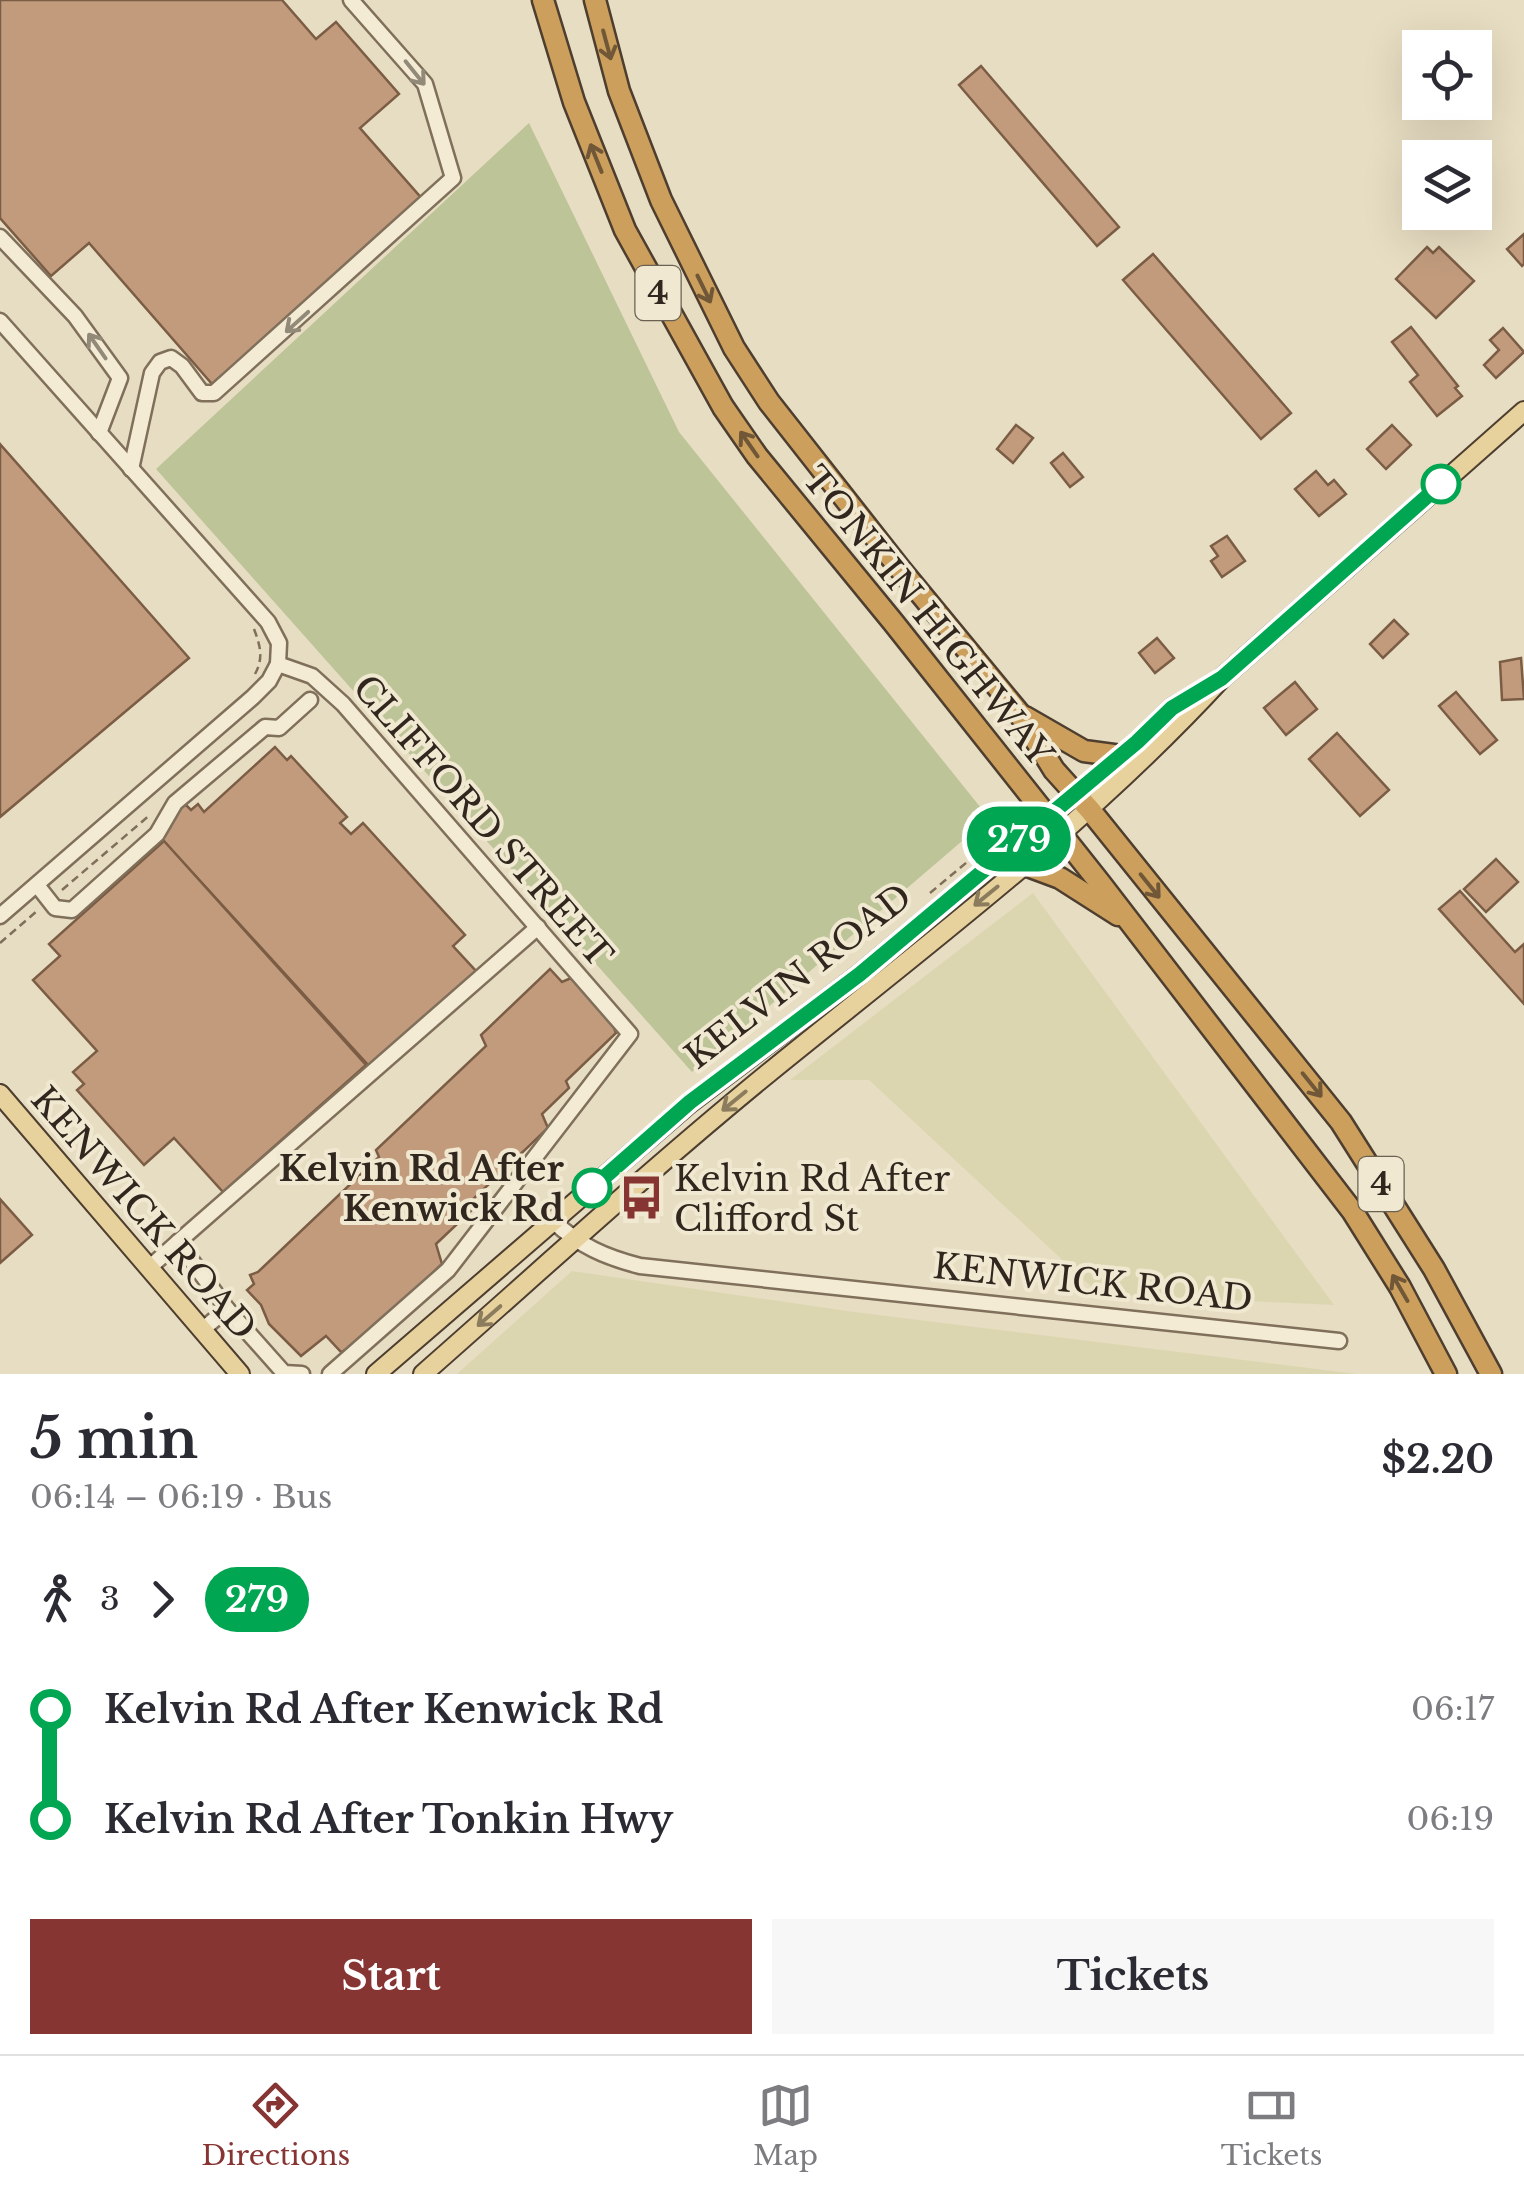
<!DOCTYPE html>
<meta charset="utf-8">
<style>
:root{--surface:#fff;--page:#f7f7f7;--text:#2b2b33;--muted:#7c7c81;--line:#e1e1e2;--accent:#863533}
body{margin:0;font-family:"Libre Baskerville",serif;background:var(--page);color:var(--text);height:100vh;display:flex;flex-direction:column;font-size:38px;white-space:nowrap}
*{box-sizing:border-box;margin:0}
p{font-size:32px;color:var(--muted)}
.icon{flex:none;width:55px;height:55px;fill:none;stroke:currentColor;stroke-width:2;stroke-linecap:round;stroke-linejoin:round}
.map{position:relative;height:1374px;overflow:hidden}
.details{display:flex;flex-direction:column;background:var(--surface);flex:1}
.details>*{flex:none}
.badge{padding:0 20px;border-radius:32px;font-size:35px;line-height:65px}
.fabs{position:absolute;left:1402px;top:30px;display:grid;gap:20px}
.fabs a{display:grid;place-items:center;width:90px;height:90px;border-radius:0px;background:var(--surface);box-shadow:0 10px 40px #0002;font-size:50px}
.map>.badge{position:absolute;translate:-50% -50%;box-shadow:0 0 0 5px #fff}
.legs{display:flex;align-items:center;gap:15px;height:110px;padding:0 30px;font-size:32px}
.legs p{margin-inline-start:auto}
.summary{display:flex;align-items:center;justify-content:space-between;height:170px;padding:0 30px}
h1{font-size:55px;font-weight:700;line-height:75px}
.action{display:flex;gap:20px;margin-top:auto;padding:20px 30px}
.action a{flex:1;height:115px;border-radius:0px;background:var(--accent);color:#fff;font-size:40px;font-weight:700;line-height:115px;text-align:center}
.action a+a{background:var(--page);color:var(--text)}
ul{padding:0 30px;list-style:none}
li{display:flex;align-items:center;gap:35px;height:110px;font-size:38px}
li i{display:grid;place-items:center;width:15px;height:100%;margin:0 12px;background:currentColor}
li i::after{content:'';width:25px;height:25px;margin:-12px;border:8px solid;border-radius:50%;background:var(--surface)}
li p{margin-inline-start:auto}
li:first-child i{background:linear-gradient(#0000 50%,currentColor 0)}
li:last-child i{background:linear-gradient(currentColor 50%,#0000 0)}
.tab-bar{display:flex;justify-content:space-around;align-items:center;height:140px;border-top:2px solid var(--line);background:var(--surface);font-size:28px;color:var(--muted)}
.tab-bar a{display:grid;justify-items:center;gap:5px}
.tab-bar .active{color:var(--accent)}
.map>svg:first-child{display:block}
</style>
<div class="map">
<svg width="1524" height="1374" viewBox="0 0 1524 1374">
<rect width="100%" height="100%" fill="#e7ddc2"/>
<g fill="#dcd6b0">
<polygon points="1033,893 1334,1305 1099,1294 869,1080 790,1080"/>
<polygon points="572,1271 854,1312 1357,1374 457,1374"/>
</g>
<polygon fill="#bdc497" points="529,123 679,432 989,818 692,1072 156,469"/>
<g fill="#c19b7c" stroke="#7b5c44" stroke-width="2.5">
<polygon points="0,0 282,0 316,39 336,22 399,94 360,128 424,201 212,384 89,243 51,276 0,218"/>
<polygon points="981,66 1119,227 1097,246 959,85"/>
<polygon points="1524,234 1524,264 1522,266 1507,249"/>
<polygon points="1427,247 1433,253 1439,247 1474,281 1436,318 1396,279"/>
<polygon points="1153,254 1291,413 1261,439 1123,280"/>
<polygon points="1411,327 1458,386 1455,388 1462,396 1437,416 1410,382 1418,375 1392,342"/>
<polygon points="1503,328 1524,352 1496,378 1484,365 1499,350 1490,340"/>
<polygon points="1016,425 1033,438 1013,463 997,449"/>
<polygon points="1392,425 1411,445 1386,469 1367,449"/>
<polygon points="0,444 189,658 0,817"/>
<polygon points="1063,453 1083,477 1070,487 1051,463"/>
<polygon points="1316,471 1328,485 1334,480 1346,494 1319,516 1295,489"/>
<polygon points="1227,536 1245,561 1222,577 1211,561 1218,556 1211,546"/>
<polygon points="1394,620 1408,634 1383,658 1370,644"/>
<polygon points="1157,638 1174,658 1155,673 1139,653"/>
<polygon points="1521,658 1524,699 1502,700 1500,662"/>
<polygon points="1295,682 1317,709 1286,735 1264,708"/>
<polygon points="1456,692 1497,740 1480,754 1439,706"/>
<polygon points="1337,733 1389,790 1360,816 1309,759"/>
<polygon points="275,747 287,760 291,756 347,817 340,823 351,834 363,823 465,935 453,946 476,971 370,1067 160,837 170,828 165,822 185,804 191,810 198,804 204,812"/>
<polygon points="164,841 366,1065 223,1192 174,1138 144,1165 77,1090 84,1084 73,1072 97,1051 33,980 60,956 49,944"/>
<polygon points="1496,859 1518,882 1486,912 1464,889"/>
<polygon points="1460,891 1515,952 1524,944 1524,1004 1439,909"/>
<polygon points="550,969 562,982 571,978 611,1020 616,1033 566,1081 569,1088 542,1114 548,1128 469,1203 472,1210 436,1244 442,1264 356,1346 341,1352 326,1336 301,1356 269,1324 261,1305 247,1290 254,1284 250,1275 258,1272 379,1157 376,1150 486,1046 481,1035"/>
<polygon points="0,1199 32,1235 0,1263"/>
</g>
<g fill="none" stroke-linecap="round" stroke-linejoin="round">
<defs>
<g id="minor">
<polyline points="0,237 75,316 120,378 99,433"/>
<polyline points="0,321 268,622 279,643 278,664 312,676 343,704 630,1034 448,1270 330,1374"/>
<polyline points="131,469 152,373 160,362 171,358 182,366 202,393 214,393 453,178 425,84 351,0"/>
<polyline points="37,885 55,908 72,910 157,834 175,803 265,727 279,728 310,700"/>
<polyline points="0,916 253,697 269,681 278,664"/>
<path d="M553 1221C580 1246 605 1257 640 1266L1339 1341"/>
<polyline points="149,1268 178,1242"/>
<polyline points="227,1309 178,1242 538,927"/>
<polyline points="202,1330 227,1309 284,1373 302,1374"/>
</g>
<g id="major">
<polyline points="0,1094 240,1374"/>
<polyline points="376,1374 690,1103 860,974 1137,743 1172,708 1203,690"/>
<path d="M423 1374C539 1272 652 1168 771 1071 926 945 1087 825 1222 678L1524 411"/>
</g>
<g id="highway">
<polyline points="543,0 574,102 625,230 723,407 757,456 893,622 1100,883 1353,1212 1400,1287 1446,1374"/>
<polyline points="595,0 619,91 661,200 734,348 769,402 901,570 1019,713 1054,770 1090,810 1341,1122 1434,1269 1491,1374"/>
<polyline points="1025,717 1084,751 1121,756"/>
<polyline points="1025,865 1060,878 1118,915"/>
</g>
</defs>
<use href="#minor" stroke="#7f6f5b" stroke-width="19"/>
<use href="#major" stroke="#4d3e2f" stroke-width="22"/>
<use href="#highway" stroke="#4d3e2f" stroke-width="25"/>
<g stroke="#7f6f5b" stroke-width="2.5" stroke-dasharray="8 5" stroke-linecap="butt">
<path d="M254 629C260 645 264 658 255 674"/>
<polyline points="62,890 151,814"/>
<polyline points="930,893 997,837 1016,808"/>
<polyline points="0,943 37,911"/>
</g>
<use href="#minor" stroke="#f3ebd4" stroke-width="14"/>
<use href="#major" stroke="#e7d29d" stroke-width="18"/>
<use href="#highway" stroke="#cd9f5c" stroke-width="20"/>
</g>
<defs><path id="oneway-shaft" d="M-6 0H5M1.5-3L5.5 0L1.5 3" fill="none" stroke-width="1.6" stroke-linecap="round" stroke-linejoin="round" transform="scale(2.5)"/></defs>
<g stroke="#6f5737">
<use href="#oneway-shaft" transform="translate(607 45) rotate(75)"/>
<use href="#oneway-shaft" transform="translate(596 158) rotate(-112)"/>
<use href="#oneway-shaft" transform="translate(704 289) rotate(64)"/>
<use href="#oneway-shaft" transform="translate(749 444) rotate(-125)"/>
<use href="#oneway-shaft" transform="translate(1150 886) rotate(51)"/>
<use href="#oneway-shaft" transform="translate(1312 1085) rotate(51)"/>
<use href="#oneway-shaft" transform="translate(1400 1288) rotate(-120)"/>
</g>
<g stroke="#928979">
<use href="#oneway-shaft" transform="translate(415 73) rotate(51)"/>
<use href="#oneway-shaft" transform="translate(297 322) rotate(138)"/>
<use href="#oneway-shaft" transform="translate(97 346) rotate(-125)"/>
</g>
<g stroke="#8c7c5e">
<use href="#oneway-shaft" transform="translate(986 896) rotate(141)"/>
<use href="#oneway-shaft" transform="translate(734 1101) rotate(141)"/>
<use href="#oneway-shaft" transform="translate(489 1316) rotate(139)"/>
</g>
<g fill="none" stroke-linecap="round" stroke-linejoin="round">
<defs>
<polyline id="line-1" points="592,1188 690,1102 860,974 1137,742 1172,708 1222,678 1441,484"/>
</defs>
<use href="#line-1" stroke="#fff" stroke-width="22"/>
<use href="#line-1" stroke="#00a651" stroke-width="15"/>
</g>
<defs>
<symbol id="bus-bare" viewBox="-9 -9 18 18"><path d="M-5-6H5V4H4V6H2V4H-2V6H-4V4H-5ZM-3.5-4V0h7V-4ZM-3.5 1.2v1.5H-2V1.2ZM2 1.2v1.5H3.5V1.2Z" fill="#863533" stroke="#f0e8d0" stroke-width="2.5" paint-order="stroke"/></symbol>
</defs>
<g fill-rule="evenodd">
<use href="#bus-bare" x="610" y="1166" width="63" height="63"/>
</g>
<g fill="#fff" stroke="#00a651" stroke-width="5">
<circle cx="1441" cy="484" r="18"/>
<circle cx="592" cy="1188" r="18"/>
</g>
<g text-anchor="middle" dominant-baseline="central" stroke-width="8" stroke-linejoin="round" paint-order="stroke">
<g fill="#f0e8d0" stroke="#6a6153" stroke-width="2.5">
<rect x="635.5" y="266" width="45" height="54" rx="8"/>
<rect x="1358.5" y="1157" width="45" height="54" rx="8"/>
</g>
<g font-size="32" font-weight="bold" fill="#31271e">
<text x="658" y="293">4</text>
<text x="1381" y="1184">4</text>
</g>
<g font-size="35" fill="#31271e" stroke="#f0e8d0">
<text transform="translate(928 616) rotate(51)">TONKIN HIGHWAY</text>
<text transform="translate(483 821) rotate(49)">CLIFFORD STREET</text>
<text transform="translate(798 976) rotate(-38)">KELVIN ROAD</text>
<text transform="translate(144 1213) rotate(49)">KENWICK ROAD</text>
<text transform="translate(1093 1282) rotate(6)">KENWICK ROAD</text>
</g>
<g font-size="35" font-weight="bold" fill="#31271e" stroke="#f0e8d0" text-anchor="end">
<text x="564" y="1168">Kelvin Rd After<tspan x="564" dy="40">Kenwick Rd</tspan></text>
</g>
<g font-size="35" fill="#31271e" stroke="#f0e8d0" text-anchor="start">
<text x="674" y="1178">Kelvin Rd After<tspan x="674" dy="40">Clifford St</tspan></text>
</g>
</g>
</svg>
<div class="fabs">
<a><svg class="icon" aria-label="locate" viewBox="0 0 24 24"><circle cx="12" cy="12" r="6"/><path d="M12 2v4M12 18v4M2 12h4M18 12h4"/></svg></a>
<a><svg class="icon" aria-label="layers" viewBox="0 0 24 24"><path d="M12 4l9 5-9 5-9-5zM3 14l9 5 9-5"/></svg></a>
</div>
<b class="badge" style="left:1019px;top:839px;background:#00a651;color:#fff">279</b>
</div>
<section class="details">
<div class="summary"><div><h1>5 min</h1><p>06:14 – 06:19 · Bus</p></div><b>$2.20</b></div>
<div class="legs"><svg class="icon" aria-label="walk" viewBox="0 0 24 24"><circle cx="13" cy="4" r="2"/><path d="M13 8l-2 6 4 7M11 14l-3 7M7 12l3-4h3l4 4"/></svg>3<svg class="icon" aria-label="forward" viewBox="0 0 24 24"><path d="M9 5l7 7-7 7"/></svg><b class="badge" style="background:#00a651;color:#fff">279</b></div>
<ul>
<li><i style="color:#00a651"></i><b>Kelvin Rd After Kenwick Rd</b><p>06:17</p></li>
<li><i style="color:#00a651"></i><b>Kelvin Rd After Tonkin Hwy</b><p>06:19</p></li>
</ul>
<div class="action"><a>Start</a><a>Tickets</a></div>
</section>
<nav class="tab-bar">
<a class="active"><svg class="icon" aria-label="directions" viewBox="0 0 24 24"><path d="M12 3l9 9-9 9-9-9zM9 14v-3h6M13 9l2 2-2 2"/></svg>Directions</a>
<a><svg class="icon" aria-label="map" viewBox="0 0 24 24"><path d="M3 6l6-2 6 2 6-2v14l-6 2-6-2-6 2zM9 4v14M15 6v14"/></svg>Map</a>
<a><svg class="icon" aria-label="tickets" viewBox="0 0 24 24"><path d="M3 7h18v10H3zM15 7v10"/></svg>Tickets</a>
</nav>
